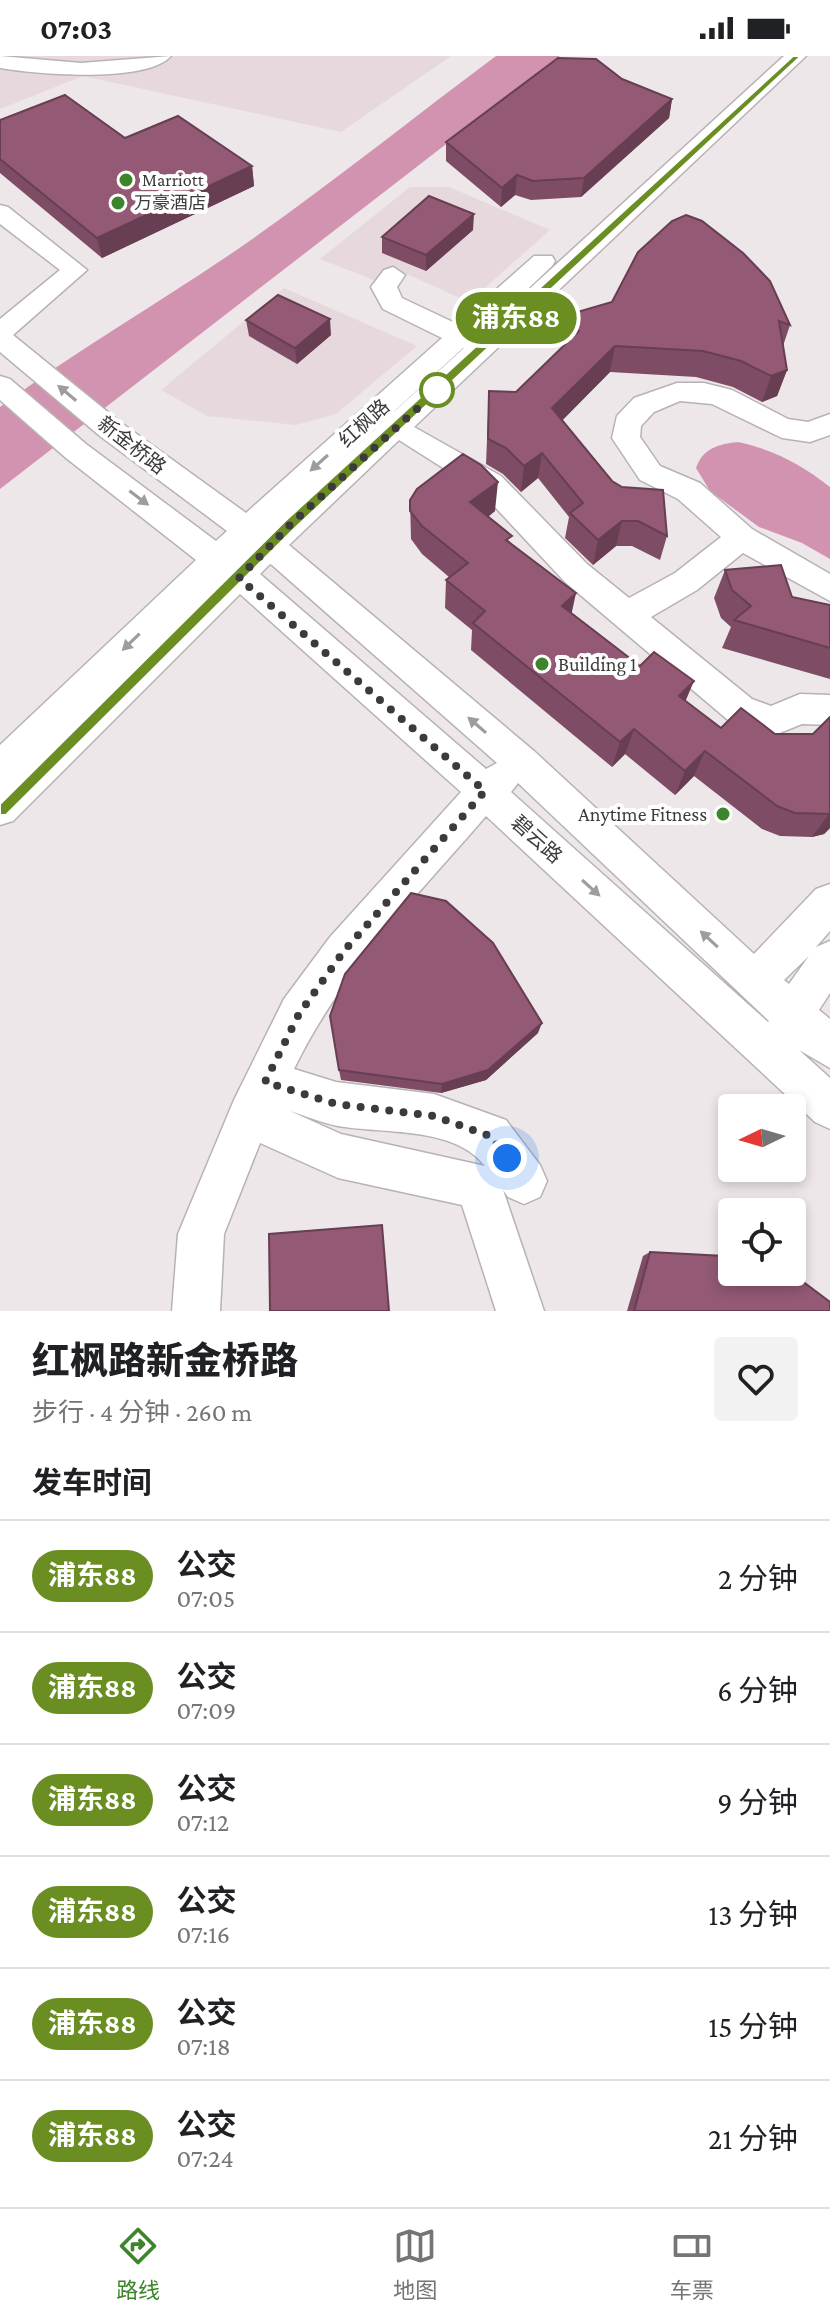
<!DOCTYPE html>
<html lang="zh">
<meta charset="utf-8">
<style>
:root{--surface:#fff;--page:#f2f2f2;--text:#202124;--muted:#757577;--line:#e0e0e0;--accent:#3d852b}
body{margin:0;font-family:"Crimson Pro","Noto Sans SC",serif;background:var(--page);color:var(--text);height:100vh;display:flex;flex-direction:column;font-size:30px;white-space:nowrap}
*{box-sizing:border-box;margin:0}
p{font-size:26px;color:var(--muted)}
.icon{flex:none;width:44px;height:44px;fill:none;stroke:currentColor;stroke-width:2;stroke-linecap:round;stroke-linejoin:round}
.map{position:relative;height:1255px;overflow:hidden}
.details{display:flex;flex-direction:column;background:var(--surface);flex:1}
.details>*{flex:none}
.badge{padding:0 16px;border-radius:26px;font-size:28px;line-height:52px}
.needle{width:52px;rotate:265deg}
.tools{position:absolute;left:718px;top:1038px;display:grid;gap:16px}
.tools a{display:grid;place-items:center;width:88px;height:88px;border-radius:8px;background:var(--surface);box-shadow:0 4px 12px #0003;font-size:40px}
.you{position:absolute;width:40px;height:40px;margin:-20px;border:6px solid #fff;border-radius:50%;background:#1a73e8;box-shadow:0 0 0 12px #1a73e833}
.map>.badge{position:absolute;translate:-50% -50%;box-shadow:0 0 0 4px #fff}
h2{padding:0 32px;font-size:30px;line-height:72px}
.round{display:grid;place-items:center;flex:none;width:84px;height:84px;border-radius:8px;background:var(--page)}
.summary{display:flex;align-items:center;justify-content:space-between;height:136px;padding:0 32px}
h1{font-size:38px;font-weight:800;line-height:60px}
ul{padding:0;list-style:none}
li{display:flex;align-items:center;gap:24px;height:112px;padding:0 32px;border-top:2px solid var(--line)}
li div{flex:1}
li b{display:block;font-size:30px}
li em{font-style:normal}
li .badge{min-width:88px;font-weight:700;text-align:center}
.status{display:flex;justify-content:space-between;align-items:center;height:56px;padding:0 40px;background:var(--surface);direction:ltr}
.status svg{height:22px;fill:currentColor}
.tab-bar{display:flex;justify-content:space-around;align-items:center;height:112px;border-top:2px solid var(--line);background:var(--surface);font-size:22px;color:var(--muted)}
.tab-bar a{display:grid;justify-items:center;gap:4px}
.tab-bar .current{color:var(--accent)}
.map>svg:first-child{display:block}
</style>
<div class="status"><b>07:03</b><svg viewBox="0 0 49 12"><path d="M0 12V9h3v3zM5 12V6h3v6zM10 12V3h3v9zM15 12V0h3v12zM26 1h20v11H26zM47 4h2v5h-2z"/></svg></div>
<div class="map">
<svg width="830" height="1255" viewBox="0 0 830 1255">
<rect width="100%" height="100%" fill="#eee7ea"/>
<g fill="#e7d8de">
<polygon points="0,0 451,0 341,76 83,20 0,53"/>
<polygon points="410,131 449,131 550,174 469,246 391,211 376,225 320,203"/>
<polygon points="284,232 417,290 336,358 296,369 207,360 161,334"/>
</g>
<g fill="#d293b0">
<path d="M496 0H560L0 433V351C77 294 159 247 238 193 326 132 410 64 496 0Z"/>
<path d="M738 386C774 394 801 408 830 431V503L802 487 759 471 710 435 696 412C703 392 719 388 738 386Z"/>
</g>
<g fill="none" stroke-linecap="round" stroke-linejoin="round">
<defs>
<g id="minor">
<path d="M0 0 81 7 171 0C146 28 35 18 0 12Z"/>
<path d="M784 0H806L414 371 501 420 587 508 629 542 675 517 721 481 678 443 640 424 612 382 617 360 634 342 677 327H704L732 334 788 363 808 366 830 358V379L810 386 782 382 712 348 680 345 654 356 641 370 640 381 660 410 700 427 752 473 830 518V545L743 497 697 534 651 561 752 643 771 650 800 638 830 639V669L802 668 772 680 728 664 565 526 481 436 399 384 289 489 534 695 754 898 816 833 830 828V875L816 891 830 885V937L819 954 830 963V1012L799 994 830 1022V1073L815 1066 486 760C417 840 340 917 294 1013L336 1026 434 1038 506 1064 540 1109 547 1125 540 1141 524 1148 508 1141 503 1134 544 1255H496L462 1149 338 1122 260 1087 224 1178 220 1255H172L178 1178 234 1044 284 943 330 881 461 736 240 538 13 765 0 769V689L196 504 66 402 0 344V320L10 323 86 388 216 485 227 475 100 380 0 296V263L60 214 0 168V149L8 151 87 214 13 279 120 366 246 457 442 282 383 253 371 231 384 214 393 211 405 219 397 231 402 242 457 268 534 200H552L555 205 552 210 479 279ZM463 292H464L329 415ZM270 508 272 509 497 707 486 713 260 518ZM518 727 769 965 768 966 511 736ZM809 900 789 928 784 924ZM290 1055C306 1060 322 1067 338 1070 383 1078 455 1070 485 1110L341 1078Z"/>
</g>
</defs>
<use href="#minor" stroke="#b8b2b4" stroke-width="3"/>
<use href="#minor" fill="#fff" fill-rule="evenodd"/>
</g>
<g fill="#7e4d65">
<polygon points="622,23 672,43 669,62 581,141 531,144 515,139 501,151 446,105 446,86"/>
<polygon points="0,64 125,82 252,110 254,130 102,202 0,117"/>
<polygon points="473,174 426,215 382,197 382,181"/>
<polygon points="638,196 790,269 783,290 787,314 777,340 762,346 733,331 696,321 610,316 562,364 612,425 667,480 660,504 632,490 616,490 593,509 565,482 569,461 538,422 521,436 503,418 486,408 489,335 516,336 565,288 563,285 567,259 612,246"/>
<polygon points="246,264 331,279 297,308 249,280"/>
<polygon points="410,444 495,455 488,461 572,557 721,672 775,678 813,678 830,661 830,772 824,778 812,781 780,780 762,773 694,720 675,739 625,698 612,711 471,594 472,574 445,552 446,524 449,521 422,498 411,483"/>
<polygon points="725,514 792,541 830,549 830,623 722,592 731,571 721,562 714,542"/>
<polygon points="538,977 486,1024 441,1037 341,1024 339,1014"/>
<polygon points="650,1196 830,1255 627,1255 643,1200"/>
</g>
<g fill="#673e52">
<polygon points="672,43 669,62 581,141 584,122"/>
<polygon points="252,110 254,130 102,202 97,182"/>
<polygon points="517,119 515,139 501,151 502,132"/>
<polygon points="474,158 473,174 426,215 426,199"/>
<polygon points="330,263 331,279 297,308 295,292"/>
<polygon points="615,290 610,316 549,378 552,352"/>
<polygon points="787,314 777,340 762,346 771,320"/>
<polygon points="542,397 538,422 521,436 524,410"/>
<polygon points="498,426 495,455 469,475 470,446"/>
<polygon points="622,465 616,490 593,509 598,484"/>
<polygon points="576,537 570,565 562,550"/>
<polygon points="694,625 683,651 679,640"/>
<polygon points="634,673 625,698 612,711 620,686"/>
<polygon points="705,695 694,720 675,739 685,715"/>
<polygon points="829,758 830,758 830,772 824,778 812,781"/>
<polygon points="542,967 538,977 486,1024 441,1037 442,1028"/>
</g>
<g fill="#935975" stroke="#673e52" stroke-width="2">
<polygon points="558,2 596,3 622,23 672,43 584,122 533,125 517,119 502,132 446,86"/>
<polygon points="65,39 125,82 178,60 252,110 97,182 0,103 0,64"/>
<polygon points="429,140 474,158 426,199 382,181"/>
<polygon points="686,159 702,165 743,197 770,225 790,269 779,265 787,314 771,320 741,305 703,295 615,290 552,352 612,425 622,431 663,434 667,480 638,465 622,465 598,484 570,457 583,447 542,397 524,410 506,392 488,383 489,335 516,336 579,275 567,259 612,246 638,196 672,165"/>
<polygon points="278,239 330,263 295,292 246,264"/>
<polygon points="463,398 481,409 498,426 470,446 512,480 506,484 576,537 562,550 640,610 654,596 694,625 679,640 721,672 741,652 775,678 813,678 830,661 830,758 795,757 777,750 705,695 685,715 634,673 620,686 473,567 485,555 446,524 468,507 422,470 410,455 410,444 417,433"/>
<polygon points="781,509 792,541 830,549 830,592 734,564 751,550 732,534 725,514"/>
<polygon points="411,837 446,845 493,887 542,967 488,1014 442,1028 339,1014 330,960 345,918"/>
<polygon points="382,1169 389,1255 270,1255 269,1178"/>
<polygon points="650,1196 725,1200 732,1202 732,1216 774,1216 802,1225 830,1246 830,1255 634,1255"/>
</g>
<defs><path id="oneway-solid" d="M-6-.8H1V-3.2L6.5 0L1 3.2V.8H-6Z" transform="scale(2)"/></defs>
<g fill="#9e9c9d">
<use href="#oneway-solid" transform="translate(67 337) rotate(-140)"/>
<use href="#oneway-solid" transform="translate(319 407) rotate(138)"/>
<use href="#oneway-solid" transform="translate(139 442) rotate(37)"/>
<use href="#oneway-solid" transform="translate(131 586) rotate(136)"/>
<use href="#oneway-solid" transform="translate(477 669) rotate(-139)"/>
<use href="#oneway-solid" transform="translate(591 832) rotate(42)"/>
<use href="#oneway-solid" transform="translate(709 883) rotate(-137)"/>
</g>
<polygon fill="#6b8e23" stroke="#fff" stroke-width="2" points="793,0 801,0 295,472 6,759 0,759 0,748 285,465"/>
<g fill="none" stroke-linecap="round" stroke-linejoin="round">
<polyline stroke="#3d3a3b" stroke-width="8" stroke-dasharray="0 14.4" points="437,334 443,329 290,469 239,522 485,735 344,895 299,958 265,1026 336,1048 434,1060 490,1080 507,1102"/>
</g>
<g fill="#3d852b" stroke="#fff" stroke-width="3">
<circle cx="126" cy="124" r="8"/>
<circle cx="118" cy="147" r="8"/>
<circle cx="542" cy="608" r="8"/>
<circle cx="723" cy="758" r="8"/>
</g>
<circle fill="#fff" stroke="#6b8e23" stroke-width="4" cx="437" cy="334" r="16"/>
<g text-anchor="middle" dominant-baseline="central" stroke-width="8" stroke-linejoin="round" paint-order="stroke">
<g font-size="18" fill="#3d3a3b" stroke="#fff" text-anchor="start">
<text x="142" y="124">Marriott</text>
<text x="134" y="147">万豪酒店</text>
</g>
<g font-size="20" fill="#3d3a3b" stroke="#fff">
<text transform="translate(364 367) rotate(-42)">红枫路</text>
<text transform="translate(132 389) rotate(38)">新金桥路</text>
<text transform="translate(537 783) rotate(42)">碧云路</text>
</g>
<g font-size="20" fill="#3d3a3b" stroke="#fff" text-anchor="start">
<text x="558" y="608">Building 1</text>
<text x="707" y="758" text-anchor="end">Anytime Fitness</text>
</g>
</g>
</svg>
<div class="tools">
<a><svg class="needle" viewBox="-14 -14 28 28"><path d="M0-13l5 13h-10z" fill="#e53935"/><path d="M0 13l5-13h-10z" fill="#757577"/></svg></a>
<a><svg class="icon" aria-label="locate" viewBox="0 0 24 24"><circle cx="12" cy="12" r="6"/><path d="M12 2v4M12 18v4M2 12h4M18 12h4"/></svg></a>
</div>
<div class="you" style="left:507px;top:1102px"></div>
<b class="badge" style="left:516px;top:262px;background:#6b8e23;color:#fff">浦东88</b>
</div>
<section class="details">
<div class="summary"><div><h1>红枫路新金桥路</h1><p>步行 · 4 分钟 · 260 m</p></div><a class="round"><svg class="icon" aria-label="heart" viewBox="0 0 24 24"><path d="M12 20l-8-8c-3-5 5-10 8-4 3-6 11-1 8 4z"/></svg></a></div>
<h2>发车时间</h2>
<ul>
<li><span class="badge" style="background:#6b8e23;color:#fff">浦东88</span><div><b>公交</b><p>07:05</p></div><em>2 分钟</em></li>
<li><span class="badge" style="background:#6b8e23;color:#fff">浦东88</span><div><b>公交</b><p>07:09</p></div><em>6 分钟</em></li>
<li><span class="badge" style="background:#6b8e23;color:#fff">浦东88</span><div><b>公交</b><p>07:12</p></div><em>9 分钟</em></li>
<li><span class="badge" style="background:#6b8e23;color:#fff">浦东88</span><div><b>公交</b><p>07:16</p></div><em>13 分钟</em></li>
<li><span class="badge" style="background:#6b8e23;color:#fff">浦东88</span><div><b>公交</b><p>07:18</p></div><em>15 分钟</em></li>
<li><span class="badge" style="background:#6b8e23;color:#fff">浦东88</span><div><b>公交</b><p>07:24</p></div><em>21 分钟</em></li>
</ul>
</section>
<nav class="tab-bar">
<a class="current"><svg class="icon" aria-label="directions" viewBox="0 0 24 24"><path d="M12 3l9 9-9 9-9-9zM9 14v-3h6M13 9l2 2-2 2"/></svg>路线</a>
<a><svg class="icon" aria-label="map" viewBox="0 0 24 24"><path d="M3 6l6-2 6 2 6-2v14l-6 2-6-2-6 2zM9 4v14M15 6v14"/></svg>地图</a>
<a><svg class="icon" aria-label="tickets" viewBox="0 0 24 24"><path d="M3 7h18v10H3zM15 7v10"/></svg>车票</a>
</nav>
